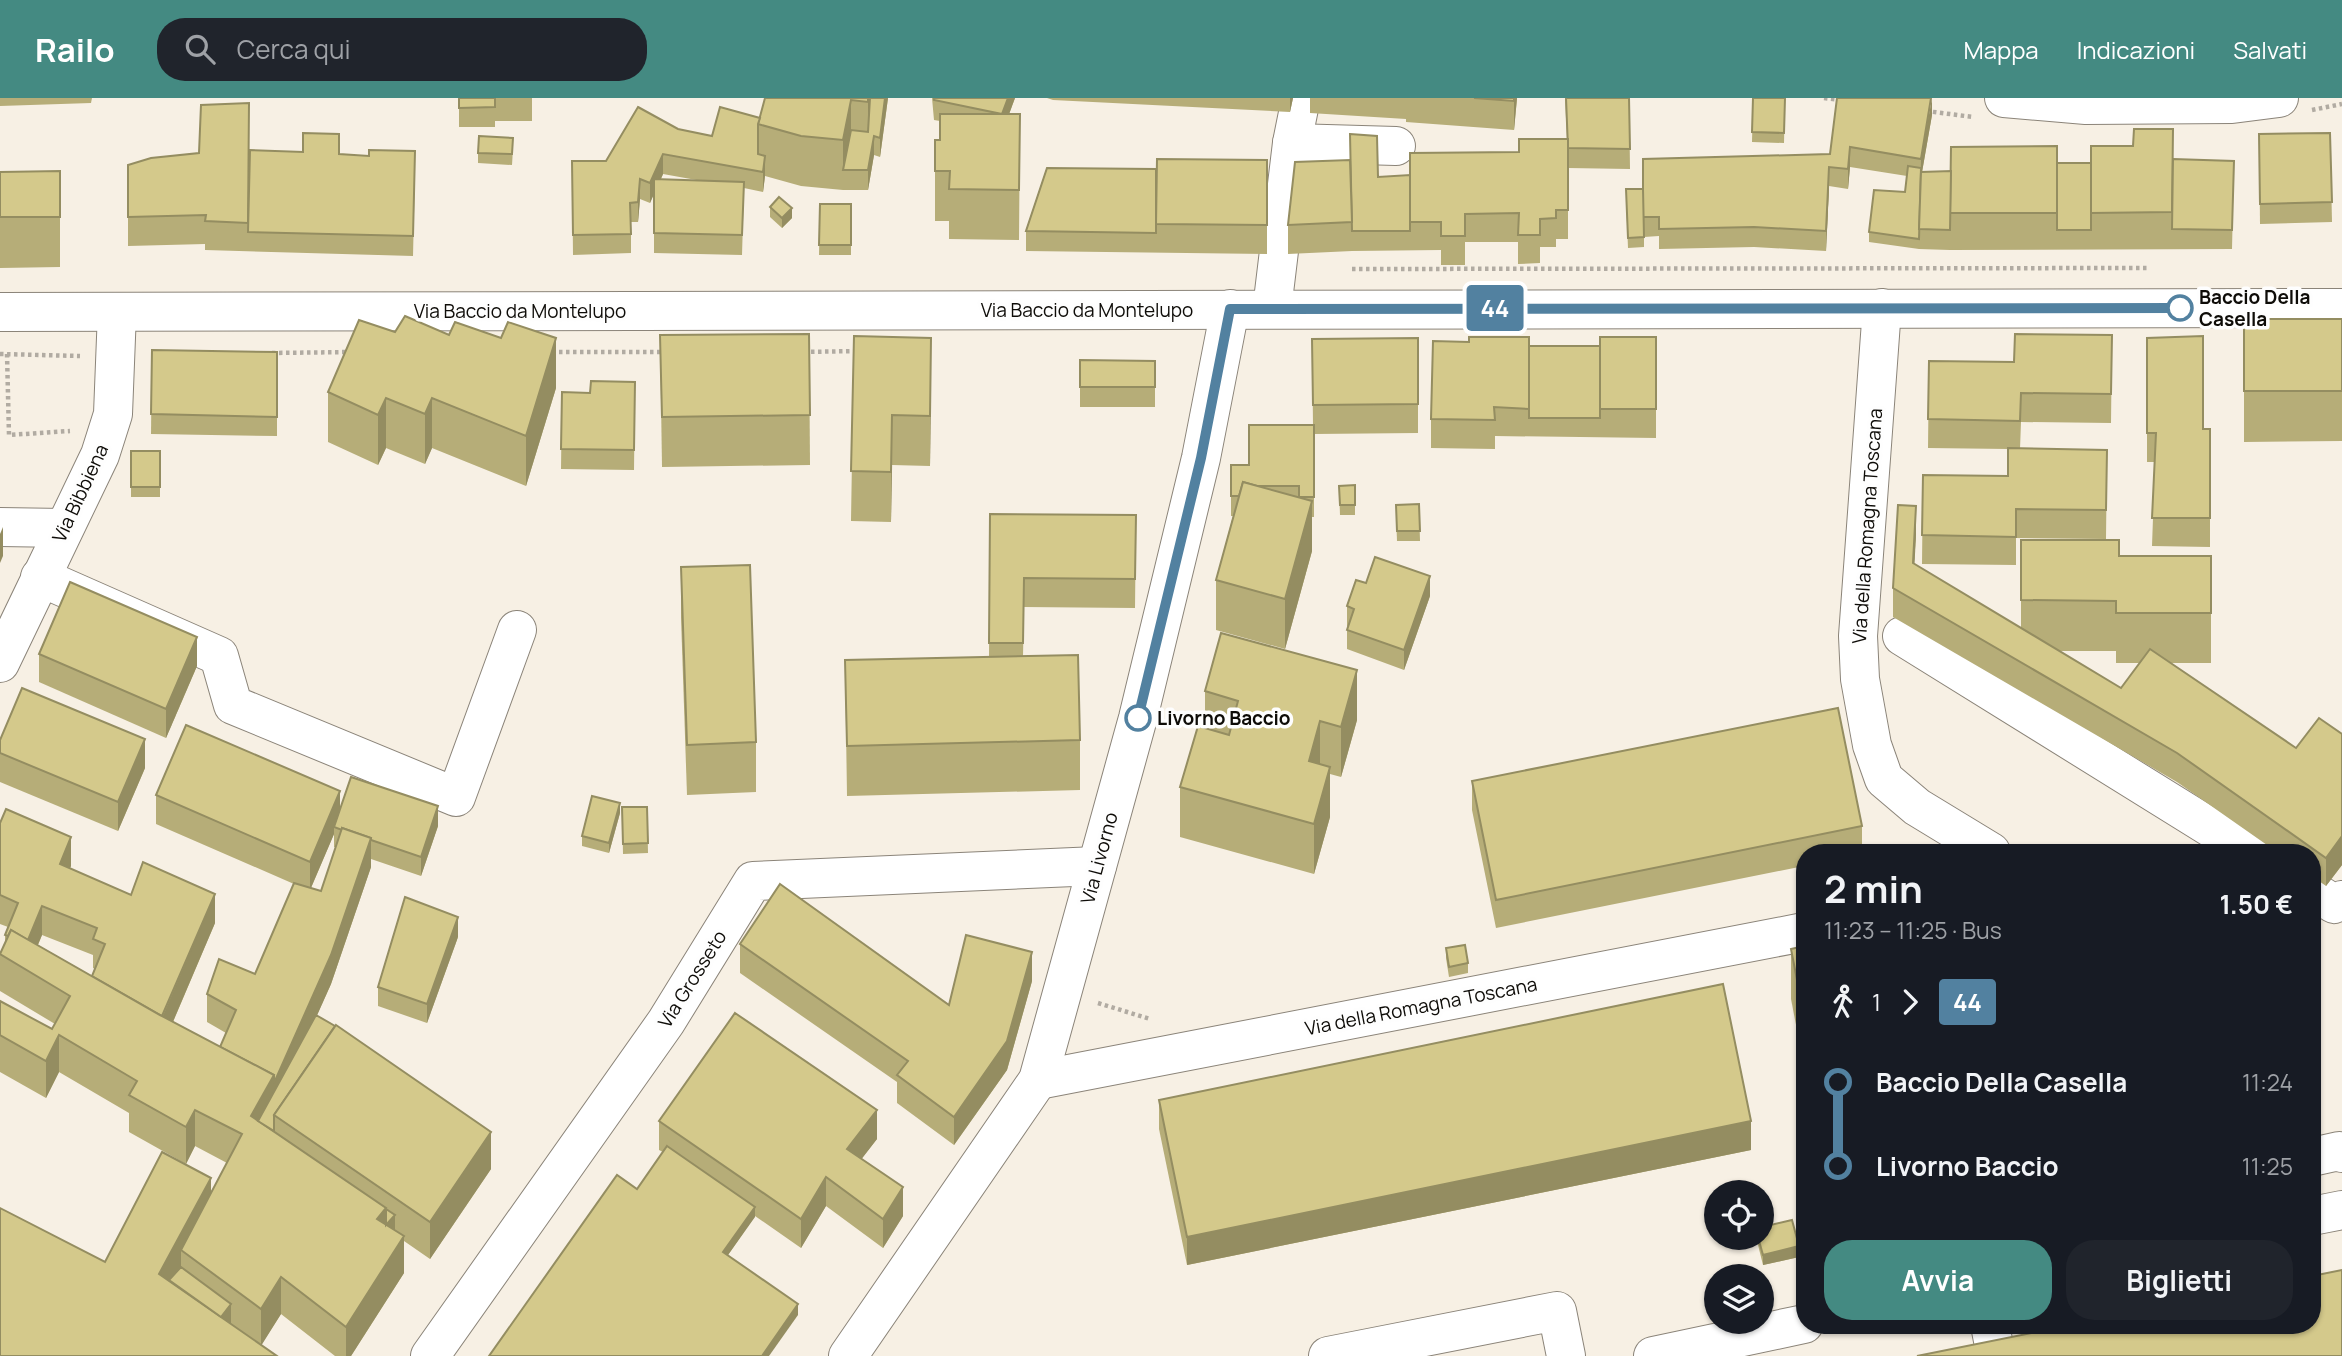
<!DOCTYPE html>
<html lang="it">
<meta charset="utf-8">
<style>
:root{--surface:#171b24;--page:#20242c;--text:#f1f3f6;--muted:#9ea1a6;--accent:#448a82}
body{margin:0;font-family:Manrope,sans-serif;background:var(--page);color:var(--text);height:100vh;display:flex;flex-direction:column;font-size:26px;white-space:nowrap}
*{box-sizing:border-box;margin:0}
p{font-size:23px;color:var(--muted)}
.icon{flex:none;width:38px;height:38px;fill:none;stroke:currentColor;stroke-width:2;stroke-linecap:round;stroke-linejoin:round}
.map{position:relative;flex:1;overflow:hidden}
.side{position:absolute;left:1796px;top:746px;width:525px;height:490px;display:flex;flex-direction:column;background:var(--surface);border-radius:28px;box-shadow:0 2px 5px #0004}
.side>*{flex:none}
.badge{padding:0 14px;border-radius:5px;font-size:24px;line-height:46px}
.tools{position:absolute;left:1704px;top:1082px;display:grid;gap:14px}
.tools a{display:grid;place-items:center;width:70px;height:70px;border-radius:50%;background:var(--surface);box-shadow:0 2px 5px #0004;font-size:35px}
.map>.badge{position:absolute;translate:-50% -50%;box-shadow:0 0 0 4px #fff}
.legs{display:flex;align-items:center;gap:10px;height:77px;padding:0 28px;font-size:23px}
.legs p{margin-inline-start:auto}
.overview{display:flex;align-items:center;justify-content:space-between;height:119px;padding:0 28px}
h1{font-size:38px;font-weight:700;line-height:52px}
.button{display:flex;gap:14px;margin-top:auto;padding:14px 28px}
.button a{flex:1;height:80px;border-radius:28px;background:var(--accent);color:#fff;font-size:28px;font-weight:700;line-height:80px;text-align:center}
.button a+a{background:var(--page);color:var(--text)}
ul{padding:0 28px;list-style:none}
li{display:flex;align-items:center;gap:24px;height:84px;font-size:26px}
li i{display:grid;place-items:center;width:10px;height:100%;margin:0 9px;background:currentColor}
li i::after{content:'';width:18px;height:18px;margin:-9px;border:5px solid;border-radius:50%;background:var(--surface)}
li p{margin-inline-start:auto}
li:first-child i{background:linear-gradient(#0000 50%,currentColor 0)}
li:last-child i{background:linear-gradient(currentColor 50%,#0000 0)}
header{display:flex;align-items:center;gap:42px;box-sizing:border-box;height:98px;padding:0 35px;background:var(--accent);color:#fff}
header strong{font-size:33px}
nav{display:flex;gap:38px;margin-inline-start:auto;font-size:24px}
.search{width:490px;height:63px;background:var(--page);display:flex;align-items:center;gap:18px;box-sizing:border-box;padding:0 24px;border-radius:28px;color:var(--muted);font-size:26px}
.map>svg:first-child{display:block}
</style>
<header>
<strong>Railo</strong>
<div class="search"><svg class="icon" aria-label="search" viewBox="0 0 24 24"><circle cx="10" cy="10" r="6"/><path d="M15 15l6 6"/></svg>Cerca qui</div>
<nav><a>Mappa</a><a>Indicazioni</a><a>Salvati</a></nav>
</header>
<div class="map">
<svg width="2342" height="1258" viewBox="0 0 2342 1258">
<rect width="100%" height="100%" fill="#f7f0e4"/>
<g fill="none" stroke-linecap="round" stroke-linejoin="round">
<defs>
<g id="minor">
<polyline points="2004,0 2086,7 2232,6 2279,0"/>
<polyline points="1292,45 1396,48"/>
<polyline points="1882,210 1858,538 1860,581 1872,647 1884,681 1917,709 1991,754"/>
<polyline points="1272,211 1292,45 1301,0"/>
<polyline points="0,214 2342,210"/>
<polyline points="0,429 64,430"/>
<polyline points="40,479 219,558 233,607 456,699 517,532"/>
<polyline points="1902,538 2250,754"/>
<polyline points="0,565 100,357 113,316 117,214"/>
<polyline points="2312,792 2334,806 2342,802"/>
<polyline points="1038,982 1804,834"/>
<polyline points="2312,1059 2339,1053 2342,1055"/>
<polyline points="2312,1118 2342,1112"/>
<polyline points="1990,1227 1996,1258"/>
<polyline points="430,1258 666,924 753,783 1097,768"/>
<polyline points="848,1258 1038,982 1138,620 1201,360 1230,211"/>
<polyline points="1328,1258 1557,1213 1566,1258"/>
<polyline points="1653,1258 1804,1226"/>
</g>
</defs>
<use href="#minor" stroke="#8b8479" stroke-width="40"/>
<g stroke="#b1aba2" stroke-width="4.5" stroke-dasharray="3.5 3.5" stroke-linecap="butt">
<polyline points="1824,0 1841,2"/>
<polyline points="2312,12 2342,6"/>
<polyline points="1926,13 1973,19"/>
<polyline points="1352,171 2148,170"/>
<polyline points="552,254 666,254"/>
<polyline points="804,254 858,253"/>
<polyline points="272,255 351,254"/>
<polyline points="0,256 80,258"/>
<polyline points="7,256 9,337 70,333"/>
<polyline points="1098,905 1150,921"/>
</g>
<use href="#minor" stroke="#fff" stroke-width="38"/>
</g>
<g fill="#b6ad78" fill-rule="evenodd">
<polygon points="0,0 92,0 91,5 0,8"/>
<polygon points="459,0 532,0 532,23 495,23 495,29 459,29"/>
<path d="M765 0H888L880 59 874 57 868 92H843L801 88 765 78 763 94 744 90 742 157 654 155V95L650 105 640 101 638 124H631V155L573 157 572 63H606L678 31 712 38 760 20ZM663 76 702 83 661 81Z"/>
<polygon points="921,0 1015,0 1009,16 1020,16 1019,142 949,141 949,123 935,123 935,42 940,42 940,23 934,22 932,0"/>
<polygon points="1047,0 1293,0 1290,14 1053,2"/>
<polygon points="1310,0 1517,0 1514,32 1406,24 1406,21 1310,15"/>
<polygon points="1565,0 1629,0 1630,71 1568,70 1568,141 1556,141 1556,149 1540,149 1540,165 1518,166 1518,144 1465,144 1465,167 1441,167 1441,152 1352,153 1288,156 1288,127 1378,79 1410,77 1519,54 1567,41"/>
<polygon points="1753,0 1785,0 1784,45 1752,44"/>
<polygon points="1932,17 1922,74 1951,73 2057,65 2091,65 2173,61 2234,63 2232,151 1950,152 1919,151 1869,144 1869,134 1905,94 1907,78 1850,69 1848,91 1829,88 1826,153 1754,149 1659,151 1659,138 1644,139 1644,149 1628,150 1626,101 1643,91 1830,56"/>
<polygon points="2330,35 2332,124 2260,126 2259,36"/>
<polygon points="513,50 512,67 478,65 478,55"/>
<polygon points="339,56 415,73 413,158 205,152 205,146 128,148 128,67 249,117"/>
<polygon points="1267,62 1267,156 1026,153 1026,133 1156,71"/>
<polygon points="60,73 60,169 0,170 0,74"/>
<polygon points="820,106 851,106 851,157 819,157"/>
<polygon points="770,109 792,120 782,130 770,119"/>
<polygon points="2244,221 2342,221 2342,343 2244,344"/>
<polygon points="809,236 810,367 662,369 660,237"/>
<polygon points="2112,237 2111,325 2021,324 2020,351 2107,352 2106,441 2016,440 2016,467 1922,466 1923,377 2008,378 2008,351 1928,350 1929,263 2014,264"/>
<polygon points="854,238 931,290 930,368 892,367 891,424 851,423"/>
<polygon points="1656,239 1656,340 1495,338 1495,351 1431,350 1431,321 1529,248 1600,248"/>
<polygon points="1418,240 1418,335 1314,336 1314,419 1312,419 1312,453 1285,551 1216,532 1216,482 1233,418 1231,418 1231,367 1249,367 1313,327 1312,241"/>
<polygon points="2147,240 2203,331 2210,331 2210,449 2152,448 2155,364 2147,364"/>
<polygon points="152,252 277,254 277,338 151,336"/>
<polygon points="1080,262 1155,263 1155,309 1080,309"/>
<polygon points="635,284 634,372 561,371 562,294 590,295"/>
<polygon points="556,290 526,388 432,350 425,366 386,350 378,367 328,344 328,294"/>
<rect x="131" y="353" width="29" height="46"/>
<polygon points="1355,387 1355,417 1340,417 1339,388"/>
<polygon points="1419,406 1420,443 1397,443 1396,417"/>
<polygon points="990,416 1136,417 1135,510 1024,509 1023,558 1080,642 1080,692 847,698 845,562 989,559"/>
<path d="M1916 437 1914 466 2021 530V442L2119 458H2211V565H2171L2296 650 2342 636V767L2326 788 2312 778V754H2277L2177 684 1893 519V490ZM2059 553H2116V565H2140L2121 590Z"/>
<polygon points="681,469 756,644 756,694 687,697 681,520"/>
<polygon points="1366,485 1430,498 1404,572 1347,551 1347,532 1348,529 1347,528 1347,508"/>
<polygon points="39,556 197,568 166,640 39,584"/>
<polygon points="1205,593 1357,622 1341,679 1330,676 1330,719 1314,776 1180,739 1180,689 1205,630"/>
<polygon points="0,642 145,670 118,733 0,684"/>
<polygon points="1472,683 1862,728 1862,754 1804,754 1804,768 1496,830 1472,712"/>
<path d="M156 697 340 712 438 728 421 778 371 761V769L331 886 317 917 491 1071 430 1161 404 1143V1175L351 1258H335L281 1216 261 1247 105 1164 211 1094 227 1065 195 1048 186 1066 129 1034V1015L59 974 46 1000 0 974V903L52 931 55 926 0 893V855L5 845V837L8 829 0 826V725L71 768 69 771 131 797 215 825 173 924 220 949 226 935 207 924V896L255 876 294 786 156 726ZM334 736V749H336L321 793 311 790ZM42 837 93 857V870L95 871 92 878 38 847Z"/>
<polygon points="622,709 647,709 648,755 623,756"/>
<polygon points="620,715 609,755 582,748 582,738"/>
<polygon points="458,839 427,925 378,908 378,889"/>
<polygon points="740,846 949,907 1032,883 1007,972 954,1047 897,1005 897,984 740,875"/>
<polygon points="1804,848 1804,968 1791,901 1791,851"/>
<polygon points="1446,850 1468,865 1468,875 1449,879 1446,860"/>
<polygon points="1159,1002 1751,1052 1187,1167 1159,1031"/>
<polygon points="659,1023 877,1041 861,1061 903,1118 883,1150 826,1108 801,1150 755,1118 728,1157 798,1217 637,1091 663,1054 659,1052"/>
<polygon points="1756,1139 1762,1139 1799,1159 1763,1167"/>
</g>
<g fill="#948d61">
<polygon points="868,0 870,0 868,54"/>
<polygon points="885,0 888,0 880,59 880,40"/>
<polygon points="1008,0 1015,0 1002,35 1002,16"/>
<polygon points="1290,0 1293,0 1290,14"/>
<polygon points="1514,0 1517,0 1514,32"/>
<polygon points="1932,0 1932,17 1921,80 1919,131 1921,61"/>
<polygon points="851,2 851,52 843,72 843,42"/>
<polygon points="874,38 874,57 868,92 868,72"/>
<polygon points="1850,49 1850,69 1848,91 1848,71"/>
<polygon points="663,56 663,76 650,105 650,85"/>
<polygon points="765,58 765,78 763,94 763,74"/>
<polygon points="1829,69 1829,88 1826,153 1826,133"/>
<polygon points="640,81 640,101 638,124 638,104"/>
<polygon points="792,110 792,120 782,130 782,120"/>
<polygon points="556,240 556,290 526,388 526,338"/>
<polygon points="931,240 931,290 930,368 930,318"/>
<polygon points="386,300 386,350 378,367 378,317"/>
<polygon points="432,300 432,350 425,366 425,316"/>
<polygon points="892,317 892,367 891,424 891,374"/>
<polygon points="1312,403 1312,453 1285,551 1285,501"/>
<polygon points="1916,408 1916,437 1913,494 1913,465"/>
<polygon points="3,429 3,458 0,465 0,436"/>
<polygon points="1430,478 1430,498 1404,572 1404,552"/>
<polygon points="197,539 197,568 166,640 166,611"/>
<polygon points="1357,572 1357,622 1341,679 1341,629"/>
<polygon points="1320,623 1320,673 1309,663"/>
<polygon points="145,641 145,670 118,733 118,704"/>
<polygon points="1330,669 1330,719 1314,776 1314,726"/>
<polygon points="340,693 340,722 334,729 334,736 310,792 310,764"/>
<polygon points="620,705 620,715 609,755 609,745"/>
<polygon points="438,708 438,728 421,778 421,759"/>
<polygon points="2342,738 2342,767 2326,788 2326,760"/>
<polygon points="71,739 71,768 60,795 60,766"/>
<polygon points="371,740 371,769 331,886 274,1014 259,1040 251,1018"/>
<polygon points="215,796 215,825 160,954 160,925"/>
<polygon points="42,808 42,837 27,872 26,847"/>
<polygon points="458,819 458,839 427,925 427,906"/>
<polygon points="1032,854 1032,883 1007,972 954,1047 954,1019"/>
<polygon points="59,937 59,974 46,1000 46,963"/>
<polygon points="195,1012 195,1048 186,1066 186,1029"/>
<polygon points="877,1012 877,1041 847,1080 847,1051"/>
<polygon points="1751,1023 1751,1052 1187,1167 1187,1139"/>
<polygon points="491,1034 491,1071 430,1161 430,1124"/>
<polygon points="826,1079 826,1108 801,1150 801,1121"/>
<polygon points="211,1080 211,1117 181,1152 181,1172 167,1198 159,1176"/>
<polygon points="903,1089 903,1118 883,1150 883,1121"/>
<polygon points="755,1109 755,1119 723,1164 723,1154"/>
<polygon points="386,1110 386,1147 377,1121"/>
<polygon points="395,1117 395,1137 386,1127"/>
<polygon points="404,1138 404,1175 351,1258 346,1258 346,1229"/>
<polygon points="1799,1148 1799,1159 1763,1167 1763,1157"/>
<polygon points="281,1179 281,1216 261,1248 261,1211"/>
<polygon points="231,1206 231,1226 212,1230"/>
<polygon points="798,1206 798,1217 769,1258 762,1258"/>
</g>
<g fill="#d4c98b" stroke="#948d61" stroke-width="2">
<polygon points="459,0 495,0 495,9 459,10"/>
<polygon points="765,0 868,0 868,4 851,2 843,42 801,38 758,26"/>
<polygon points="870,0 885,0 880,40 874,38 868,72 843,72 851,32 868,34"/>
<polygon points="934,0 1008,0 1002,16 934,2"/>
<polygon points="1474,0 1514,0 1514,3"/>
<polygon points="1566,0 1629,0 1630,51 1568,50"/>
<polygon points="1753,0 1785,0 1784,35 1752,34"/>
<polygon points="1837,0 1931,0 1921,61 1850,49 1848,71 1829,69 1826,133 1754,129 1659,131 1659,119 1643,119 1643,61 1830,56"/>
<polygon points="249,5 248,125 205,123 206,117 128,119 128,67 151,60 199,55 201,7"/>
<polygon points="638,9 678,31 712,38 720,9 760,20 758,26 758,56 765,58 763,74 663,56 650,85 640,81 638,104 630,105 631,136 573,137 572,63 606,63"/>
<polygon points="940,16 1020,16 1019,92 949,91 950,73 935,73 935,42 940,42"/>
<polygon points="2134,31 2173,31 2172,114 2091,115 2091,48 2133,48"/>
<polygon points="303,35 339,36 339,56 369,58 369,52 415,53 413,138 248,134 250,52 303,54"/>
<polygon points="2330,35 2332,104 2260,106 2259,36"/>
<polygon points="1350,36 1377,38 1378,79 1410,77 1410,133 1352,133"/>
<polygon points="479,38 513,40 512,56 478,55"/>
<polygon points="1519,41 1568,41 1568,112 1556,112 1556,120 1540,121 1540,137 1518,137 1519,115 1465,116 1465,138 1441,138 1441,124 1410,124 1410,55 1519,54"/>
<polygon points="2057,48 2057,115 1950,115 1951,49"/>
<polygon points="1157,61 1267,62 1267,127 1156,126"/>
<polygon points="2173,61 2234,63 2232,132 2172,131"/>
<polygon points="1350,62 1352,124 1288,127 1295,64"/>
<rect x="2057" y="65" width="34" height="67"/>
<polygon points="1908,68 1921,70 1919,141 1869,134 1874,92 1905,94"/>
<polygon points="1047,70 1156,71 1156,135 1026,133"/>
<polygon points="60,73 60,119 0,119 0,74"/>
<polygon points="1951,73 1950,132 1919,131 1921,74"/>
<polygon points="654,81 744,84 742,137 654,135"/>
<polygon points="1626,91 1643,91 1644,139 1628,140"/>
<polygon points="779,99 792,110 782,120 770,109"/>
<polygon points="820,106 851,106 851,147 819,147"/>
<polygon points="405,218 449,237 455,224 501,240 508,224 556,240 526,338 432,300 425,316 386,300 378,317 328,294 359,222 395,234"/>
<rect x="2244" y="221" width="98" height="72"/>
<polygon points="809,236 810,317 662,319 660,237"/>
<polygon points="2015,236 2112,237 2111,296 2021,295 2020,323 1928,321 1929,263 2014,264"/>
<polygon points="854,238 931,240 930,318 892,317 891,374 851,373"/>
<polygon points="2203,238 2203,331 2210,331 2210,420 2152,420 2156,335 2147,335 2147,240"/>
<polygon points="1469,239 1529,239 1529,311 1494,309 1495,322 1431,321 1433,243 1469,244"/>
<rect x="1600" y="239" width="56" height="72"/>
<polygon points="1418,240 1418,306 1313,307 1312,241"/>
<rect x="1529" y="248" width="71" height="72"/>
<polygon points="152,252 277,254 277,319 151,316"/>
<polygon points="1080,262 1155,263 1155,289 1080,289"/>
<polygon points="591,283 635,284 634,352 561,351 562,294 590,295"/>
<polygon points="1249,327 1314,327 1314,399 1299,399 1299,388 1257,388 1243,384 1239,398 1231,398 1231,367 1249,367"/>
<polygon points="2008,350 2107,352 2106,412 2016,411 2016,439 1922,437 1923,377 2008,378"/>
<rect x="131" y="353" width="29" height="36"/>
<polygon points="1243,384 1312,403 1285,501 1216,482"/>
<polygon points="1355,387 1355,407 1340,407 1339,388"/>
<polygon points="1419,406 1420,433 1397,433 1396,407"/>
<polygon points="1898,407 1916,408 1913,465 2121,590 2150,551 2296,650 2319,620 2342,636 2342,738 2326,760 2177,655 1893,490"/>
<polygon points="990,416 1136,417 1135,481 1024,480 1023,545 989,545"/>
<polygon points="2021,442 2119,442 2119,458 2211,458 2211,515 2116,515 2116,503 2021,502"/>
<polygon points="1375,459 1430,478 1404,552 1347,532 1354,511 1347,508 1356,482 1366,485"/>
<polygon points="750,467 756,644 687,647 681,469"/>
<polygon points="70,484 197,539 166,611 39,556"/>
<polygon points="1221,535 1357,572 1341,629 1320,623 1309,663 1330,669 1314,726 1180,689 1198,628 1229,637 1238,603 1205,593"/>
<polygon points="1078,557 1080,642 847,648 845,562"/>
<polygon points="22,590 145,641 118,704 0,655 0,642"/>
<polygon points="1838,610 1862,728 1496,802 1472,683"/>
<polygon points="186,627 340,693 310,764 156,697"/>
<polygon points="351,679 438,708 421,759 371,742 371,740 342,730 342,732 334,729"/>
<polygon points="592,698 620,705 609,745 582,738"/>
<polygon points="622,709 647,709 648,745 623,746"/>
<polygon points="6,711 71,739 60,766 131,797 143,764 215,796 162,918 92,878 105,846 93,841 97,830 42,808 28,842 11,832 8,838 5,837 18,805 0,797 0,725"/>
<polygon points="342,730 371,740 331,857 274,985 274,977 220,949 236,912 207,896 219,861 255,876 294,785 321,793"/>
<polygon points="780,786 949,907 966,837 1032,854 1007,943 954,1019 897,977 908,963 740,846"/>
<polygon points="405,799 458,819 427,906 378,889"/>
<polygon points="11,832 160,917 274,977 251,1018 386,1110 377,1121 404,1138 346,1229 281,1179 261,1211 181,1152 242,1036 195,1012 186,1029 129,997 137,983 59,937 46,963 0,937 0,903 52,931 70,898 0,856"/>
<polygon points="1465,847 1468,865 1449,869 1446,850"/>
<polygon points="1804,848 1804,918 1791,851"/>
<polygon points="1723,886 1751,1023 1187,1139 1159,1002"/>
<polygon points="735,915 877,1012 847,1051 903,1089 883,1121 826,1079 801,1121 659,1023"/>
<polygon points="316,917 335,928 274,1017 274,1033 258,1023"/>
<polygon points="336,927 491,1034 430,1124 274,1017"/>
<polygon points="667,1048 755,1109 723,1154 798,1206 762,1258 489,1258 617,1077 637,1091"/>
<polygon points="162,1054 211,1080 159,1176 277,1258 0,1258 0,1110 105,1164"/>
<polygon points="386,1111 395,1117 386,1127"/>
<polygon points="1792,1122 1799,1148 1763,1157 1758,1139 1762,1139 1762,1129"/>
<polygon points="181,1169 231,1206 221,1219 169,1182"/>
<polygon points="2342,1172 2342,1258 1917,1258 2072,1227 2312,1227 2312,1178"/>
</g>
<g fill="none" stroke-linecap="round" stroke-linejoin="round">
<defs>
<polyline id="line-1" points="1138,620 1201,360 1230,211 2180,210"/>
</defs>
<use href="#line-1" stroke="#fff" stroke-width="16"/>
<use href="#line-1" stroke="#5281a0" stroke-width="10"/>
</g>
<g fill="#fff" stroke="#5281a0" stroke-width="3.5">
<circle cx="2180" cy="210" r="12"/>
<circle cx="1138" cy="620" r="12"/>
</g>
<g text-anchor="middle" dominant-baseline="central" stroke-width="7" stroke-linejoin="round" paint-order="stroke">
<g font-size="19" font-weight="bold" fill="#0e0c08" stroke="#fefefe" text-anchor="start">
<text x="2199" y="199">Baccio Della<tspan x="2199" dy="22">Casella</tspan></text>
<text x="1157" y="620">Livorno Baccio</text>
</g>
<g font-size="19" fill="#0e0c08" stroke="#fefefe">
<text x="1087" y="212">Via Baccio da Montelupo</text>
<text x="520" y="213">Via Baccio da Montelupo</text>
<text transform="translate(80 395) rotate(-65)">Via Bibbiena</text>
<text transform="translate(1867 428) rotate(-86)">Via della Romagna Toscana</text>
<text transform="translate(1099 760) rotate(-75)">Via Livorno</text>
<text transform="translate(692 881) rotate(-58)">Via Grosseto</text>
<text transform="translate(1421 908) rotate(-11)">Via della Romagna Toscana</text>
</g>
</g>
</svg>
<div class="tools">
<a><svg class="icon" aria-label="locate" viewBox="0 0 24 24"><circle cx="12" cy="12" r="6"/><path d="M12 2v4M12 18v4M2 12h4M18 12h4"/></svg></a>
<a><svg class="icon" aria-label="layers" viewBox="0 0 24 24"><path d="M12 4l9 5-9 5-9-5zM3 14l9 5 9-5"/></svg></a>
</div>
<b class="badge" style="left:1495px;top:210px;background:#5281a0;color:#fff">44</b>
<section class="side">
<div class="overview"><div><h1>2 min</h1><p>11:23 – 11:25 · Bus</p></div><b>1.50 €</b></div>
<div class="legs"><svg class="icon" aria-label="walk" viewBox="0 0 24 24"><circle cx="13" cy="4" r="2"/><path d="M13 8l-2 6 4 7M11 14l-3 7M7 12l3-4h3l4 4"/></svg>1<svg class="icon" aria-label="forward" viewBox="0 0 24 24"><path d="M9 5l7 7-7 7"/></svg><b class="badge" style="background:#5281a0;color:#fff">44</b></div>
<ul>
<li><i style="color:#5281a0"></i><b>Baccio Della Casella</b><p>11:24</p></li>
<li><i style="color:#5281a0"></i><b>Livorno Baccio</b><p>11:25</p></li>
</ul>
<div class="button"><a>Avvia</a><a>Biglietti</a></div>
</section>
</div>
